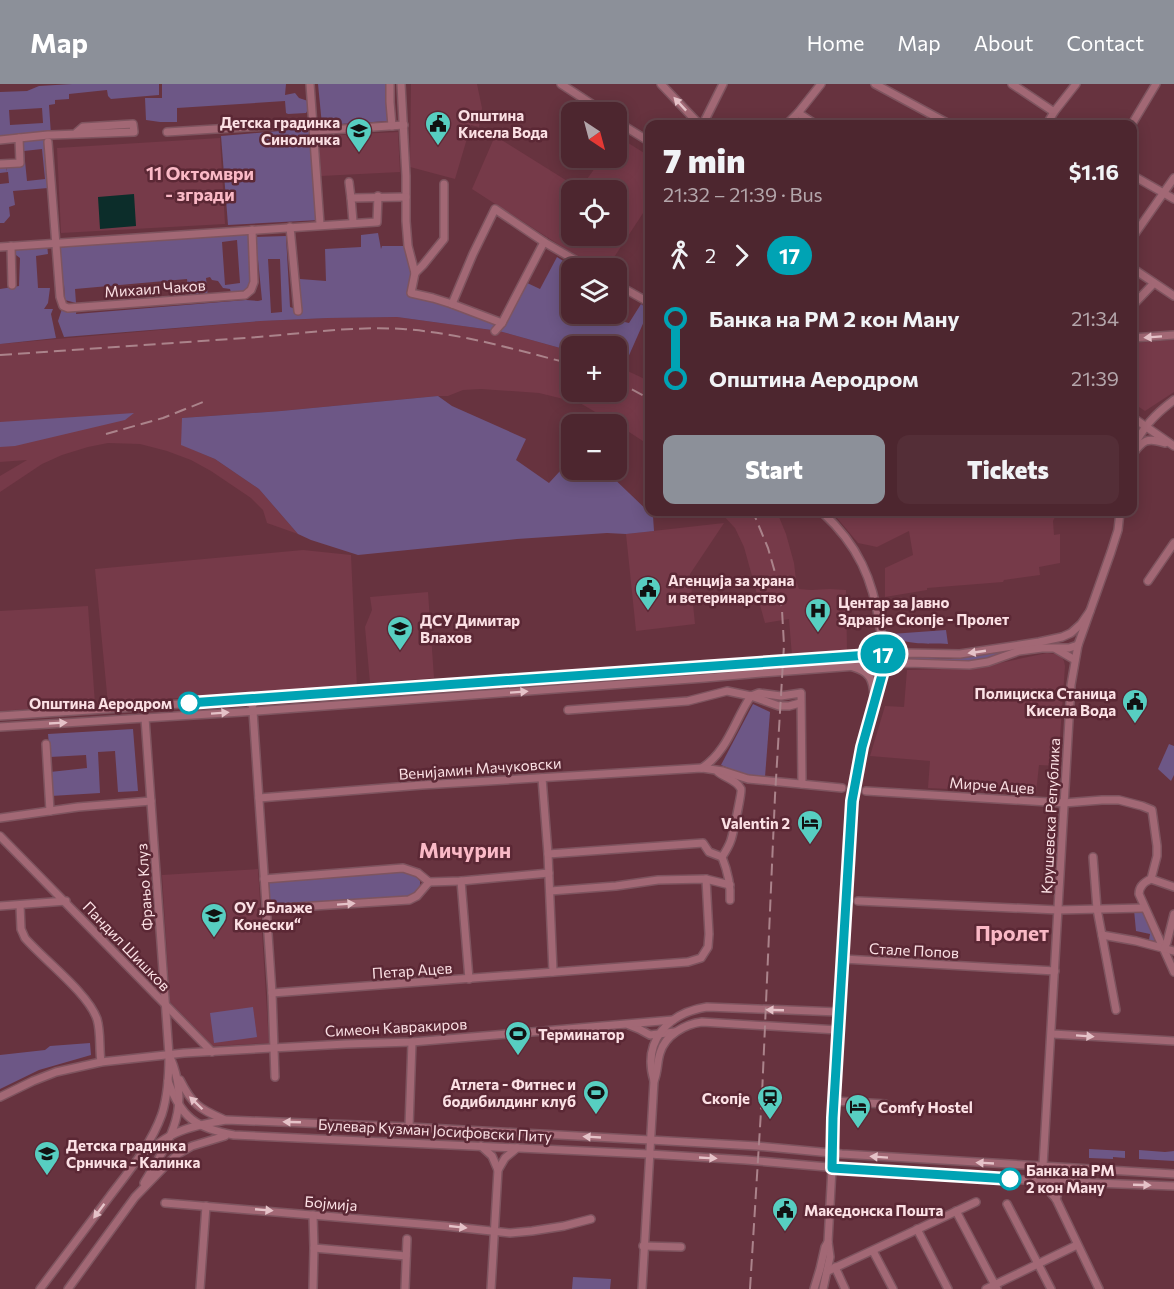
<!DOCTYPE html>
<meta charset="utf-8">
<style>
:root{--surface:#4d262f;--page:#542e37;--text:#f1f3f6;--muted:#b3a5aa;--line:#64434b;--accent:#8c9099}
body{margin:0;font-family:Commissioner,sans-serif;background:var(--page);color:var(--text);height:100vh;display:flex;flex-direction:column;font-size:22px;white-space:nowrap}
*{box-sizing:border-box;margin:0}
p{font-size:20px;color:var(--muted)}
.icon{flex:none;width:33px;height:33px;fill:none;stroke:currentColor;stroke-width:2;stroke-linecap:round;stroke-linejoin:round}
.map{position:relative;flex:1;overflow:hidden}
.details{position:absolute;left:645px;top:36px;width:492px;height:396px;display:flex;flex-direction:column;background:var(--surface);border-radius:12px;box-shadow:0 3px 15px #0003,0 0 0 2px var(--line)}
.details>*{flex:none}
.badge{padding:0 12px;border-radius:20px;font-size:21px;line-height:39px}
.needle{width:39px;rotate:144deg}
.buttons{position:absolute;left:561px;top:18px;display:grid;gap:12px}
.buttons a{display:grid;place-items:center;width:66px;height:66px;border-radius:12px;background:var(--surface);box-shadow:0 3px 15px #0003,0 0 0 2px var(--line);font-size:30px}
.map>.badge{position:absolute;translate:-50% -50%;box-shadow:0 0 0 3px #fff}
.legs{display:flex;align-items:center;gap:9px;height:66px;padding:0 18px;font-size:20px}
.legs p{margin-inline-start:auto}
.headline{display:flex;align-items:center;justify-content:space-between;height:102px;padding:0 18px}
h1{font-size:33px;font-weight:800;line-height:45px}
.primary-button{display:flex;gap:12px;margin-top:auto;padding:12px 18px}
.primary-button a{flex:1;height:69px;border-radius:12px;background:var(--accent);color:#fff;font-size:24px;font-weight:800;line-height:69px;text-align:center}
.primary-button a+a{background:var(--page);color:var(--text)}
ul{padding:0 18px;list-style:none}
li{display:flex;align-items:center;gap:21px;height:60px;font-size:22px}
li i{display:grid;place-items:center;width:9px;height:100%;margin:0 8px;background:currentColor}
li i::after{content:'';width:15px;height:15px;margin:-8px;border:4px solid;border-radius:50%;background:var(--surface)}
li p{margin-inline-start:auto}
li:first-child i{background:linear-gradient(#0000 50%,currentColor 0)}
li:last-child i{background:linear-gradient(currentColor 50%,#0000 0)}
header{display:flex;align-items:center;gap:36px;box-sizing:border-box;height:84px;padding:0 30px;background:var(--accent);color:#fff}
header strong{font-size:28px}
nav{display:flex;gap:33px;margin-inline-start:auto;font-size:21px}
.map>svg:first-child{display:block}
</style>
<header>
<strong>Map</strong>
<nav><a>Home</a><a>Map</a><a>About</a><a>Contact</a></nav>
</header>
<div class="map">
<svg width="1174" height="1205" viewBox="0 0 1174 1205">
<rect width="100%" height="100%" fill="#67333f"/>
<g fill="#763a49" fill-rule="evenodd">
<polygon points="411,0 477,0 482,24 479,43 471,41 455,95 410,83"/>
<polygon points="398,48 400,88 321,92 319,52"/>
<path d="M495 52 580 105 602 74H616L617 52 649 72V120L607 184H595L472 105ZM572 106H616V152H572Z"/>
<polygon points="220,54 225,140 61,149 57,64"/>
<polygon points="397,233 499,247 571,267 572,308 616,308 617,282 649,297 649,361 626,346 580,319 539,309 481,305 463,306 448,312 438,312 281,327 182,334 182,361 215,375 259,405 298,450 267,439 263,426 251,414 211,387 191,376 167,367 140,360 108,359 88,363 62,371 42,380 0,408 0,392 27,376 0,378 0,260 261,237 328,234"/>
<polygon points="1174,256 1174,308 1145,327 1133,319 1133,259"/>
<polygon points="720,428 777,428 786,450 794,479 796,496 799,505 811,506 830,505 846,506 847,567 792,572 789,535 765,539 744,463 735,444"/>
<polygon points="832,428 1063,428 1055,433 1053,437 1054,451 1060,450 1060,479 1039,483 1040,491 1004,496 1003,498 927,504 927,506 885,513 885,484 913,471 909,447 877,463 858,459"/>
<polygon points="724,439 690,490 695,540 636,547 626,450"/>
<polygon points="303,466 351,471 357,604 237,609 108,620 95,485"/>
<polygon points="428,508 434,594 370,599 365,543 372,526 370,513"/>
<polygon points="88,522 95,620 0,627 0,527"/>
<polygon points="1047,569 1055,570 1061,572 1064,577 1065,582 1058,682 1039,681 1036,709 928,704 930,677 870,672 885,622 904,623 907,586 976,584"/>
<polygon points="258,785 269,959 213,962 170,918 162,791"/>
</g>
<g fill="#6d5786" fill-rule="evenodd">
<path d="M72 0H159V11L111 15 108 12 107 6 69 10V15L55 16V20L49 21 51 51H48L52 108 48 104 13 107 15 121 9 123 10 132 4 139H0V100L9 99 8 88 0 89V80H6L7 88V80L20 79 19 54 0 56V8L27 7 39 2ZM42 24 43 39 10 41 9 26ZM42 65 45 95 27 97 24 67Z"/>
<polygon points="162,0 286,0 285,11 295,9 299,14 308,17 309,24 306,29 288,30 286,29 285,17 177,24 177,38 160,38 146,36 145,14 162,14"/>
<polygon points="318,0 387,0 390,37 322,41"/>
<polygon points="313,44 319,136 228,141 221,52"/>
<path d="M252 146 253 153 286 152 290 223 298 226 295 197 300 195 326 197 325 165 361 163V151L378 149 381 165 382 162H408L415 189 411 209 501 239 523 197 540 205 557 173 574 184H572V230H606L604 233 629 239 641 220 649 226 623 285 617 282 616 262H572L571 267 499 247 397 233 328 234 261 237 64 253 58 237 63 222 77 223 76 230 246 216 258 217 262 216 258 176 253 175 251 206 232 212 230 205 223 204 218 197 212 196 210 193 206 194 208 214 189 215 187 195 75 205 76 219 65 216 64 201 59 202 56 164ZM237 156 240 199 225 201 222 158ZM268 175H280L282 228 271 229Z"/>
<polygon points="47,160 48,170 36,172 38,204 50,204 48,219 44,225 53,225 51,230 56,254 0,260 0,205 19,202 20,174 16,171 16,162"/>
<polygon points="438,312 452,322 526,355 516,376 549,399 571,375 572,386 605,386 653,432 654,447 626,450 607,449 517,455 358,471 311,456 298,450 259,405 215,375 181,361 182,334 281,327"/>
<polygon points="134,329 125,336 15,362 0,363 0,338"/>
<path d="M946 546 948 560C932 559 903 562 891 550Z"/>
<path d="M1005 567C975 583 939 577 906 575V573L951 575Z"/>
<polygon points="753,620 770,628 765,693 743,690 721,681"/>
<polygon points="133,645 138,707 118,708 115,667 98,668 100,709 51,712 50,688 87,684 86,671 50,673 48,650"/>
<polygon points="1169,660 1174,662 1174,691 1171,697 1158,685"/>
<path d="M400 787 414 790 420 797C421 805 416 809 410 813L270 823 269 798Z"/>
<polygon points="1134,826 1143,826 1156,855 1154,857 1149,856 1150,850 1136,847"/>
<polygon points="253,923 257,953 214,959 210,929"/>
<polygon points="90,959 91,971 39,986 0,1005 0,971 45,966 50,962"/>
<polygon points="1089,1065 1125,1067 1125,1074 1113,1073 1113,1075 1089,1074"/>
<polygon points="1139,1066 1165,1068 1174,1067 1174,1077 1139,1075"/>
<polygon points="573,1193 611,1195 610,1205 572,1205"/>
</g>
<polygon fill="#0c2d2a" points="134,110 136,142 100,145 98,113"/>
<g fill="none" stroke-linecap="round" stroke-linejoin="round">
<defs>
<g id="minor">
<polyline points="310,0 320,140"/>
<polyline points="390,0 390,18 392,42"/>
<polyline points="401,0 406,92 406,137 408,162 415,189 411,209 433,214 452,220 502,239"/>
<polyline points="561,0 604,28"/>
<polyline points="661,0 699,40"/>
<polyline points="875,0 949,40"/>
<polyline points="1012,0 1054,28"/>
<polyline points="798,29 821,0"/>
<polyline points="616,37 650,58"/>
<polyline points="703,40 723,0"/>
<polyline points="787,40 798,29 815,40"/>
<polyline points="1047,40 1054,28 1076,0"/>
<polyline points="1132,40 1156,0"/>
<polyline points="314,47 404,41"/>
<polyline points="167,48 313,39"/>
<polyline points="19,54 48,51 51,51 134,48 133,40 83,43 75,50"/>
<polyline points="0,56 19,54 20,79 0,80"/>
<polyline points="48,58 60,213 63,222 68,224 245,211 251,206 254,198 252,146"/>
<polyline points="1132,91 1174,115"/>
<polyline points="349,98 351,114"/>
<polyline points="353,138 351,114 406,113"/>
<polyline points="290,143 298,227"/>
<polyline points="1132,154 1174,94"/>
<polyline points="11,162 12,201"/>
<polyline points="0,163 377,138 378,112"/>
<polyline points="1132,184 1174,212"/>
<polyline points="415,189 423,181 444,155 444,100"/>
<polyline points="616,200 650,219"/>
<polyline points="452,220 473,170 495,125 544,158 589,184"/>
<polyline points="1132,222 1154,199"/>
<polyline points="495,247 502,239 544,158"/>
<polyline points="1132,254 1174,251"/>
<polyline points="1132,333 1174,362"/>
<path d="M1132 366C1143 343 1154 331 1174 316"/>
<path d="M1132 371C1143 356 1147 353 1165 359"/>
<path d="M822 428C858 461 873 495 880 543 883 558 885 573 883 588 881 599 876 609 874 619 865 651 857 684 852 717L833 1034 832 1084 828 1158 830 1173 823 1205"/>
<polyline points="1148,497 1174,459"/>
<polyline points="1056,565 1075,576"/>
<path d="M853 583C870 588 873 595 874 612"/>
<polyline points="751,612 759,609 781,612 801,609 802,700"/>
<polyline points="251,615 253,627 272,909 275,993"/>
<polyline points="568,626 688,617 727,607 751,612 779,622 789,622 800,619"/>
<polyline points="0,632 362,608 847,571 906,569 960,570 1039,558 1062,553 1071,549 1081,540 1090,527"/>
<polyline points="0,643 242,628 705,594 761,589 870,581 908,579 969,581 988,578 1019,567 1042,564 1069,564 1078,561"/>
<polyline points="46,660 50,727"/>
<path d="M702 684C728 667 735 635 751 612"/>
<path d="M718 688C725 694 737 696 741 705 742 708 733 750 731 756 729 762 726 767 722 773 728 788 731 800 730 816"/>
<polyline points="542,694 548,770 553,888"/>
<path d="M866 707 1064 719 1102 716H1119L1142 722 1152 726 1157 762V772L1151 795C1144 798 1139 802 1139 810L1174 888"/>
<polyline points="259,714 422,701 702,684 723,687 748,695 842,704"/>
<polyline points="0,734 78,723 151,717"/>
<polyline points="0,752 212,968"/>
<polyline points="548,770 703,759 709,768 722,773"/>
<polyline points="1093,773 1097,825 1116,926"/>
<polyline points="264,795 403,784 418,789 429,798 461,797 549,789"/>
<polyline points="1151,795 1174,803"/>
<polyline points="461,797 469,895"/>
<polyline points="550,807 616,802 658,796 706,795 730,801"/>
<polyline points="858,817 1058,826 1144,824"/>
<path d="M20 821 21 845 25 854C44 876 88 909 97 935 101 948 99 964 101 978"/>
<polyline points="0,822 66,817"/>
<polyline points="266,825 409,816 417,812 429,798"/>
<polyline points="1102,851 1136,857 1174,867"/>
<polyline points="1164,865 1167,858 1174,830"/>
<polyline points="843,875 1055,887"/>
<polyline points="272,909 688,878 701,874 708,863 709,850 706,795"/>
<polyline points="629,941 639,945 650,951 675,948"/>
<polyline points="1052,950 1174,957"/>
<path d="M180 996C192 1020 199 1025 223 1035"/>
<path d="M168 997C181 1034 196 1044 234 1051L649 1070 746 1076 886 1088 1041 1097 1174 1102"/>
<path d="M654 997C642 957 668 929 707 923L839 928"/>
<polyline points="0,1013 33,997 56,988 101,978 184,969 346,960 412,958 673,936"/>
<polyline points="834,1017 885,1020"/>
<polyline points="409,1043 412,958"/>
<polyline points="481,1062 492,1072 498,1086 491,1205"/>
<path d="M134 1080C166 1049 183 1043 226 1036L409 1043 650 1056 757 1062 842 1070 1174 1090"/>
<polyline points="1043,1082 1071,601 1078,561 1111,468 1118,446 1120,428"/>
<polyline points="498,1086 505,1074 517,1064"/>
<polyline points="1041,1097 1056,1115 1099,1205"/>
<path d="M144 1099C170 1056 192 1024 170 973"/>
<polyline points="1056,1115 1059,1105 1067,1098"/>
<polyline points="165,1119 445,1142 510,1149 532,1147 564,1142 591,1135"/>
<polyline points="1007,1120 1051,1205"/>
<polyline points="956,1127 997,1205"/>
<polyline points="313,1131 314,1164 313,1205"/>
<polyline points="917,1145 948,1205"/>
<polyline points="643,1162 681,1163"/>
<polyline points="314,1164 406,1172"/>
<polyline points="873,1167 893,1205"/>
<polyline points="835,1183 845,1205"/>
<polyline points="828,1187 976,1118"/>
<path d="M40 1205C63 1174 87 1143 110 1112 129 1087 151 1061 162 1030 168 1011 169 990 169 971L145 634"/>
<polyline points="68,1205 135,1113 167,1080 178,1070 192,1062 225,1052"/>
<polyline points="200,1205 206,1122"/>
<polyline points="405,1205 407,1155"/>
<path d="M642 1205 654 997C658 988 657 978 660 969 665 951 685 940 702 938L838 946"/>
<polyline points="814,1205 820,1185 825,1163 828,1158"/>
<polyline points="986,1205 1077,1161"/>
</g>
</defs>
<use href="#minor" stroke="#7e545f" stroke-width="10"/>
<use href="#minor" stroke="#a26875" stroke-width="7"/>
<g stroke="#ab838b" stroke-width="2" stroke-dasharray="12 6" stroke-linecap="butt">
<path d="M0 271C86 265 172 259 258 253 306 249 354 242 403 245 460 249 516 266 572 280"/>
<polyline points="616,297 650,315"/>
<polyline points="106,350 163,334 203,318"/>
<polyline points="750,1205 762,1011 775,712 784,561 782,526 776,492 768,464 753,428"/>
</g>
</g>
<defs><path id="oneway-solid" d="M-6-.8H1V-3.2L6.5 0L1 3.2V.8H-6Z" transform="scale(1.5)"/></defs>
<g fill="#e5c2c8">
<use href="#oneway-solid" transform="translate(680 20) rotate(-133)"/>
<use href="#oneway-solid" transform="translate(1153 253) rotate(176)"/>
<use href="#oneway-solid" transform="translate(977 568) rotate(172)"/>
<use href="#oneway-solid" transform="translate(519 608) rotate(-4)"/>
<use href="#oneway-solid" transform="translate(220 629) rotate(-4)"/>
<use href="#oneway-solid" transform="translate(58 639) rotate(-3)"/>
<use href="#oneway-solid" transform="translate(346 820) rotate(-4)"/>
<use href="#oneway-solid" transform="translate(775 926) rotate(-178)"/>
<use href="#oneway-solid" transform="translate(1085 952) rotate(4)"/>
<use href="#oneway-solid" transform="translate(196 1019) rotate(-136)"/>
<use href="#oneway-solid" transform="translate(292 1038) rotate(-178)"/>
<use href="#oneway-solid" transform="translate(592 1053) rotate(-177)"/>
<use href="#oneway-solid" transform="translate(879 1073) rotate(-176)"/>
<use href="#oneway-solid" transform="translate(708 1074) rotate(3)"/>
<use href="#oneway-solid" transform="translate(985 1079) rotate(-177)"/>
<use href="#oneway-solid" transform="translate(1142 1101) rotate(2)"/>
<use href="#oneway-solid" transform="translate(264 1126) rotate(5)"/>
<use href="#oneway-solid" transform="translate(99 1127) rotate(127)"/>
<use href="#oneway-solid" transform="translate(458 1143) rotate(6)"/>
</g>
<g fill="none" stroke-linecap="round" stroke-linejoin="round">
<defs>
<polyline id="line-1" points="189,619 883,570 882,591 862,663 852,717 833,1034 832,1084 1010,1095"/>
</defs>
<use href="#line-1" stroke="#fff" stroke-width="14"/>
<use href="#line-1" stroke="#00a3b4" stroke-width="9"/>
</g>
<defs>
<symbol id="civic-pin" viewBox="-11 -11 22 30"><path d="M0 17L-7.5 6A9.5 9.5 0 1 1 7.5 6Z" fill="#57cec1" stroke="#5b2835"/><path d="M-.6-6.5H3V-4.5H.6V-3L4-1V1h2V6H-6V1h2V-1L-.6-3ZM-1.2 2.5V6h2.4V2.5Z" fill="#111"/></symbol>
<symbol id="school-pin" viewBox="-11 -11 22 30"><path d="M0 17L-7.5 6A9.5 9.5 0 1 1 7.5 6Z" fill="#57cec1" stroke="#5b2835"/><path d="M0-5L7-2L0 1L-7-2ZM-4 1L0 2.5L4 1V4Q0 6-4 4Z" fill="#111"/></symbol>
<symbol id="hospital-pin" viewBox="-11 -11 22 30"><path d="M0 17L-7.5 6A9.5 9.5 0 1 1 7.5 6Z" fill="#57cec1" stroke="#5b2835"/><path d="M-5-5h3v3.5h4V-5h3V5h-3V1.5h-4V5h-3Z" fill="#111"/></symbol>
<symbol id="hotel-pin" viewBox="-11 -11 22 30"><path d="M0 17L-7.5 6A9.5 9.5 0 1 1 7.5 6Z" fill="#57cec1" stroke="#5b2835"/><path d="M-6-4.5h1.5V1H6V5H4.5V3h-9V5H-6ZM-4 0a1.8 1.8 0 1 1 3.6 0ZM.5 0V-2.5h3Q6-2.5 6 0Z" fill="#111"/></symbol>
<symbol id="stadium-pin" viewBox="-11 -11 22 30"><path d="M0 17L-7.5 6A9.5 9.5 0 1 1 7.5 6Z" fill="#57cec1" stroke="#5b2835"/><path d="M0-5a6.5 5 0 1 0 0 10a6.5 5 0 1 0 0-10ZM-3.5-1.8h7v3.6h-7Z" fill="#111"/></symbol>
<symbol id="station-pin" viewBox="-11 -11 22 30"><path d="M0 17L-7.5 6A9.5 9.5 0 1 1 7.5 6Z" fill="#57cec1" stroke="#5b2835"/><path d="M-3-6H3Q5-6 5-4V2Q5 4 3 4L4.5 6H3L1.5 4h-3L-3 6H-4.5L-3 4Q-5 4-5 2V-4Q-5-6-3-6ZM-3.5-4v3h7v-3ZM-3.5 1v1.5H-2V1ZM2 1v1.5H3.5V1Z" fill="#111"/></symbol>
</defs>
<g fill-rule="evenodd">
<use href="#civic-pin" x="423" y="25" width="30" height="40"/>
<use href="#school-pin" x="344" y="32" width="30" height="40"/>
<use href="#civic-pin" x="633" y="490" width="30" height="40"/>
<use href="#hospital-pin" x="803" y="512" width="30" height="40"/>
<use href="#school-pin" x="385" y="530" width="30" height="40"/>
<use href="#civic-pin" x="1120" y="603" width="30" height="40"/>
<use href="#hotel-pin" x="795" y="724" width="30" height="40"/>
<use href="#school-pin" x="199" y="817" width="30" height="40"/>
<use href="#stadium-pin" x="503" y="935" width="30" height="40"/>
<use href="#stadium-pin" x="581" y="994" width="30" height="40"/>
<use href="#station-pin" x="755" y="999" width="30" height="40"/>
<use href="#hotel-pin" x="843" y="1008" width="30" height="40"/>
<use href="#school-pin" x="32" y="1055" width="30" height="40"/>
<use href="#civic-pin" x="770" y="1111" width="30" height="40"/>
</g>
<g fill="#fff" stroke="#00a3b4" stroke-width="3">
<circle cx="189" cy="619" r="10"/>
<circle cx="1010" cy="1095" r="10"/>
</g>
<g text-anchor="middle" dominant-baseline="central" stroke-width="5" stroke-linejoin="round" paint-order="stroke">
<g font-size="15" font-weight="bold" fill="#fbe0e4" stroke="#5b2835" text-anchor="start">
<text x="458" y="31">Општина<tspan x="458" dy="17">Кисела Вода</tspan></text>
<text x="340" y="38" text-anchor="end">Детска градинка<tspan x="340" dy="17">Синоличка</tspan></text>
<text x="668" y="496">Агенција за храна<tspan x="668" dy="17">и ветеринарство</tspan></text>
<text x="838" y="518">Центар за Јавно<tspan x="838" dy="17">Здравје Скопје - Пролет</tspan></text>
<text x="420" y="536">ДСУ Димитар<tspan x="420" dy="17">Влахов</tspan></text>
<text x="1116" y="609" text-anchor="end">Полициска Станица<tspan x="1116" dy="17">Кисела Вода</tspan></text>
<text x="790" y="739" text-anchor="end">Valentin 2</text>
<text x="234" y="823">ОУ „Блаже<tspan x="234" dy="17">Конески“</tspan></text>
<text x="538" y="950">Терминатор</text>
<text x="576" y="1000" text-anchor="end">Атлета - Фитнес и<tspan x="576" dy="17">бодибилдинг клуб</tspan></text>
<text x="750" y="1014" text-anchor="end">Скопје</text>
<text x="878" y="1023">Comfy Hostel</text>
<text x="66" y="1061">Детска градинка<tspan x="66" dy="17">Срничка - Калинка</tspan></text>
<text x="804" y="1126">Македонска Пошта</text>
</g>
<g font-size="15" fill="#fbe0e4" stroke="#5b2835">
<text transform="translate(155 204) rotate(-4)">Михаил Чаков</text>
<text transform="translate(480 684) rotate(-4)">Венијамин Мачуковски</text>
<text transform="translate(992 701) rotate(4)">Мирче Ацев</text>
<text transform="translate(1050 732) rotate(-87)">Крушевска Република</text>
<text transform="translate(144 803) rotate(-94)">Фрањо Клуз</text>
<text transform="translate(127 862) rotate(46)">Пандил Шишков</text>
<text transform="translate(914 866) rotate(3)">Стале Попов</text>
<text transform="translate(412 886) rotate(-4)">Петар Ацев</text>
<text transform="translate(396 943) rotate(-3)">Симеон Кавракиров</text>
<text transform="translate(435 1046) rotate(3)">Булевар Кузман Јосифовски Питу</text>
<text transform="translate(331 1119) rotate(5)">Бојмија</text>
</g>
<g font-size="15" font-weight="bold" fill="#fbe0e4" stroke="#5b2835" text-anchor="end">
<text x="172" y="619">Општина Аеродром</text>
<text x="1026" y="1086" text-anchor="start">Банка на РМ<tspan x="1026" dy="17">2 кон Ману</tspan></text>
</g>
<g font-size="18" font-weight="bold" fill="#fab9c6" stroke="#5b2835">
<text x="200" y="89">11 Октомври<tspan x="200" dy="21">- згради</tspan></text>
</g>
<g font-size="21" font-weight="bold" fill="#fab9c6" stroke="#5b2835">
<text x="465" y="765">Мичурин</text>
<text x="1012" y="848">Пролет</text>
</g>
</g>
</svg>
<div class="buttons">
<a><svg class="needle" viewBox="-14 -14 28 28"><path d="M0-13l5 13h-10z" fill="#e53935"/><path d="M0 13l5-13h-10z" fill="#b3a5aa"/></svg></a>
<a><svg class="icon" aria-label="locate" viewBox="0 0 24 24"><circle cx="12" cy="12" r="6"/><path d="M12 2v4M12 18v4M2 12h4M18 12h4"/></svg></a>
<a><svg class="icon" aria-label="layers" viewBox="0 0 24 24"><path d="M12 4l9 5-9 5-9-5zM3 14l9 5 9-5"/></svg></a>
<a>+</a>
<a>−</a>
</div>
<b class="badge" style="left:883px;top:570px;background:#00a3b4;color:#fff">17</b>
<section class="details">
<div class="headline"><div><h1>7 min</h1><p>21:32 – 21:39 · Bus</p></div><b>$1.16</b></div>
<div class="legs"><svg class="icon" aria-label="walk" viewBox="0 0 24 24"><circle cx="13" cy="4" r="2"/><path d="M13 8l-2 6 4 7M11 14l-3 7M7 12l3-4h3l4 4"/></svg>2<svg class="icon" aria-label="forward" viewBox="0 0 24 24"><path d="M9 5l7 7-7 7"/></svg><b class="badge" style="background:#00a3b4;color:#fff">17</b></div>
<ul>
<li><i style="color:#00a3b4"></i><b>Банка на РМ 2 кон Ману</b><p>21:34</p></li>
<li><i style="color:#00a3b4"></i><b>Општина Аеродром</b><p>21:39</p></li>
</ul>
<div class="primary-button"><a>Start</a><a>Tickets</a></div>
</section>
</div>
